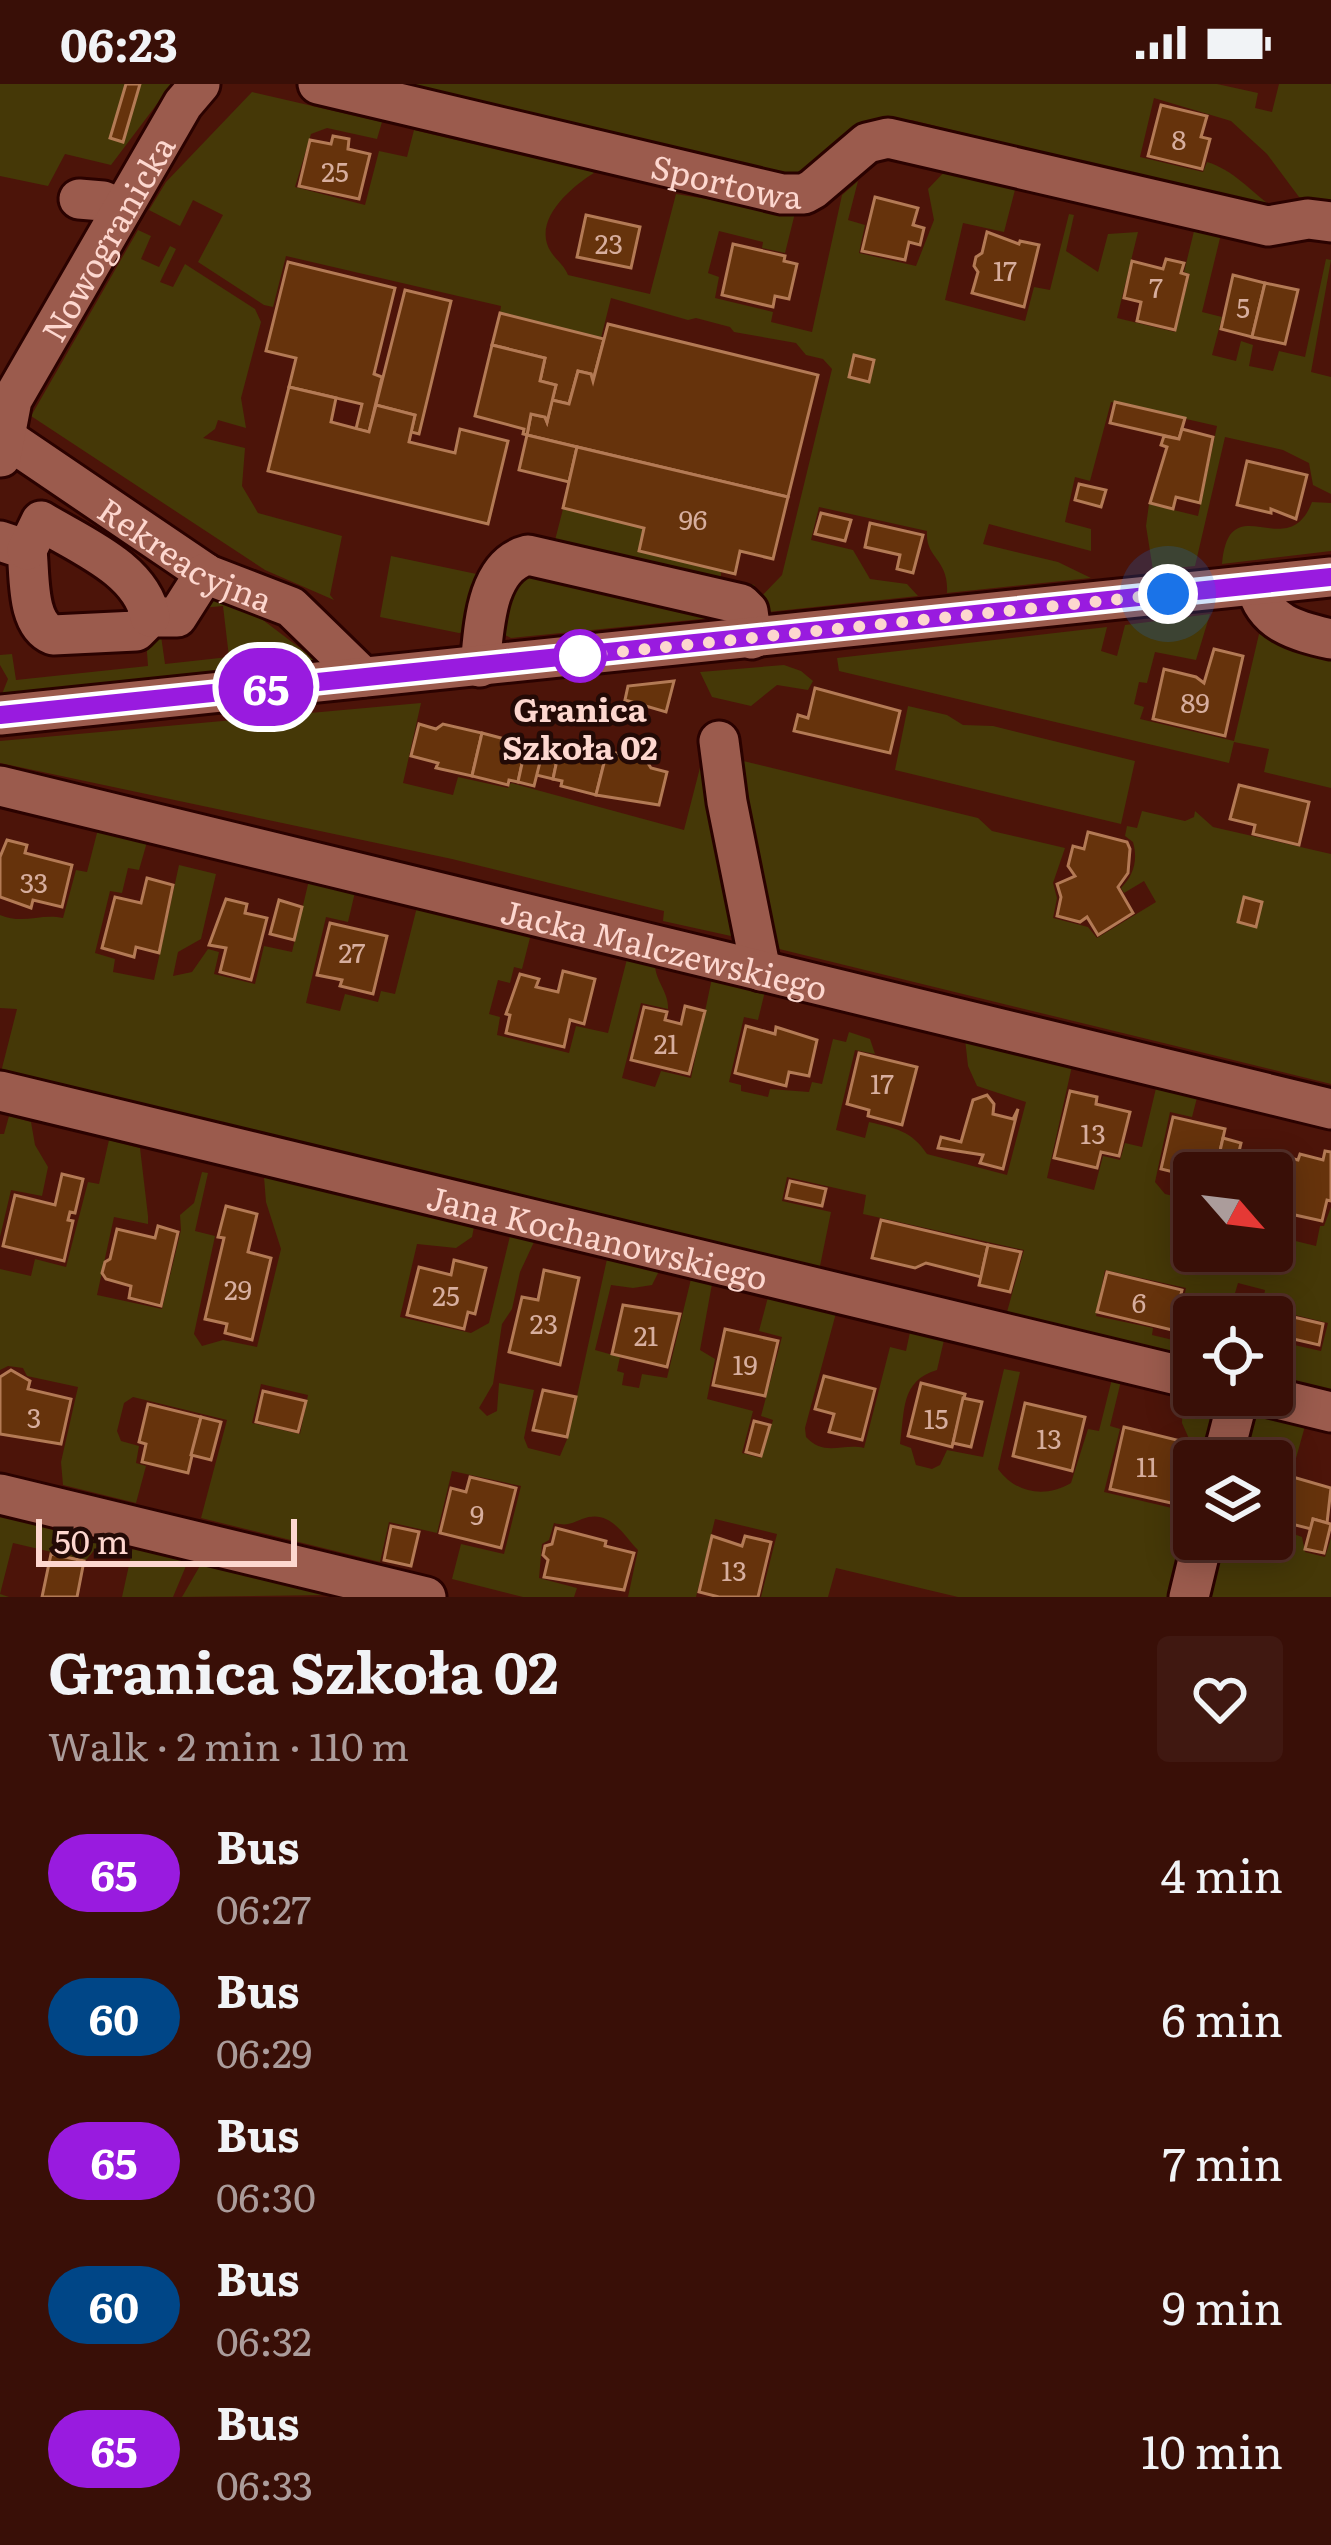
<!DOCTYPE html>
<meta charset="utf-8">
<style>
:root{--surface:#390f07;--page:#401811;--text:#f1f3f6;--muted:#ab9c9b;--line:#532f28}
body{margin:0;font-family:Literata,serif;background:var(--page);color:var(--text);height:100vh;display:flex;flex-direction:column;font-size:45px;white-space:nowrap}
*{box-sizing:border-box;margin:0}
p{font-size:39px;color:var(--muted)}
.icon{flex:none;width:66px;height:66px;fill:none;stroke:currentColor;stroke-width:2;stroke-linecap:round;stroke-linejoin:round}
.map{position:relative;height:1513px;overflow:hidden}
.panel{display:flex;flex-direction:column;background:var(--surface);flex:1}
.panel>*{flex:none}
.badge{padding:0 24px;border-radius:39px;font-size:42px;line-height:78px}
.needle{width:78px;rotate:118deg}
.fabs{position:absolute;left:1173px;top:1068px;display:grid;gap:24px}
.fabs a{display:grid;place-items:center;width:120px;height:120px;border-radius:12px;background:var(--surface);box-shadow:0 6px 30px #0003,0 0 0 3px var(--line);font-size:60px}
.scale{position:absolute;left:36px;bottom:30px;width:261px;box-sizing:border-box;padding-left:12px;border:6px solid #fdd7cf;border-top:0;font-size:33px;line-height:42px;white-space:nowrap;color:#fdd7cf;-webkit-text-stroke:9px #230a06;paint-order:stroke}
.you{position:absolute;width:60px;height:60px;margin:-30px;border:9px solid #fff;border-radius:50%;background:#1a73e8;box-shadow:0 0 0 18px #1a73e833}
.map>.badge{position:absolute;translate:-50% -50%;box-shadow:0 0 0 6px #fff}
.round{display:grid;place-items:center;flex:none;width:126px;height:126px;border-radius:12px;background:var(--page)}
.overview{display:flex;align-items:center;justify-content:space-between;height:204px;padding:0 48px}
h1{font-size:57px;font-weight:700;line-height:90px}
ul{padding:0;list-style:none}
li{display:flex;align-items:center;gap:36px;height:144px;padding:0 48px}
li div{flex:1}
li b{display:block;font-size:45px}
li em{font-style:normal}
li .badge{min-width:132px;font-weight:700;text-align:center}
.status{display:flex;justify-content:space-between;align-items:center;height:84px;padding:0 60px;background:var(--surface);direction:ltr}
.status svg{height:33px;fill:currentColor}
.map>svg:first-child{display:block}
</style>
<div class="status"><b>06:23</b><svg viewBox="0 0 49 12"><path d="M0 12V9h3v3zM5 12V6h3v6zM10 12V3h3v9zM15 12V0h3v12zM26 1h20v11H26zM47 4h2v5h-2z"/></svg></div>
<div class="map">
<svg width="1331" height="1513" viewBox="0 0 1331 1513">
<rect width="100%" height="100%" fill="#4c1409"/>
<g fill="#453807" fill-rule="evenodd">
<polygon points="0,0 172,0 111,81 65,70 48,102 0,92"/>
<path d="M379 0H1217L1258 9 1255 24 1272 28 1279 0H1331V121L1299 113 1267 70 1231 37 1154 14 1140 73 1203 88 1207 78C1234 86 1251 108 1274 124L911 36 883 41 798 96Z"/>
<path d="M252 8 382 38 377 55 327 44 311 50 295 103 365 121 379 67 407 73 414 46 591 87 594 89C571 103 531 137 551 168 557 177 564 181 568 191L650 210 676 110 795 129 785 169 762 164 763 158 719 147 708 189 719 193 715 214 773 228 771 238 812 248 842 111 858 97 848 136 865 141 859 169 916 182 934 136 928 105 947 85 1016 102 1004 148 963 139 945 216 1025 237 1034 203 1050 206 1069 130 1074 131 1066 167 1098 188 1108 150 1138 148 1117 234 1175 248 1190 190 1184 188 1195 143 1221 150 1202 228 1222 233 1212 271 1236 277 1241 257 1253 261 1249 282 1273 287 1279 267 1305 273 1326 175 1331 176 1311 288 1331 293V410L1313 401 1309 379 1283 366 1225 353 1195 482 1153 486 1146 442 1149 420 1198 432 1217 342 1111 318 1090 397 1075 393 1065 438 1091 445V467L989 440 983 460 1058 478 1091 494 947 509C949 474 925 475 927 447L819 423 811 456 853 466 870 495 907 500 918 512 768 528 758 516 782 491 832 285 823 275 806 271 796 259 734 248 730 243 696 234 688 236 611 214 601 254 500 229 501 222 286 172 273 223 264 221 198 178 223 131 193 116 180 142 149 126 166 98Z"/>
<polygon points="138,146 151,152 141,175 159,183 170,162 176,165 160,198 173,203 185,180 255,225 261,238 241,314 246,344 218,336 215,345 203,354 245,364 242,402 258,429 342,452 330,511 334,516 265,486 31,332"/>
<path d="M1312 418 1331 419V467L1222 480C1229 400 1288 482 1312 418Z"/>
<polygon points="563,425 644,444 639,467 721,487 721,493 755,501 745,511 553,464"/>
<polygon points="391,472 486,492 474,546 459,549 380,533"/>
<polygon points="530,483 732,532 511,554 497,547 511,496"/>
<polygon points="199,512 235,515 317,577 0,615 8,595 0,581 0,571 12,570 16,596 148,582 146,555 161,552 165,580 229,573 223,522 201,524"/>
<polygon points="1210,530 1196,576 1155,568 1147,599 1139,598 1134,620 1144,623 1140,635 1234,657 1259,550 1331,568 1331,704 1264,688 1269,665 1234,658 1229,679 839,587 837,574 1107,543 1101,567 1117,572 1125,541"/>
<polygon points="784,581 801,587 813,597 808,606 777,601 751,622 712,613 700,588"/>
<polygon points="421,619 403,699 453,711 458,693 508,704 511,699 684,746 704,668 740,854 663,837 664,827 452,775 0,679 0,657"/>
<polygon points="908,622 947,631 963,641 993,642 1135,677 1121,740 895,686"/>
<path d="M731 674 978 734 992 747 1065 764 1053 799 1057 814 1053 834 1088 843 1097 854 1156 818 1144 797 1124 809 1121 804C1134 791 1138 776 1133 758L1125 752 1127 742 1137 744 1142 727 1185 737 1194 733 1195 727 1213 743 1331 770V1000L767 862Z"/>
<path d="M98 745 147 758 139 786 128 784 122 809 110 807 95 869 115 875 113 888 154 896 179 781 216 790 201 855 178 868 173 892 192 888 208 865 219 868 214 890 255 900 264 862 292 868 309 796 355 808 348 838 326 833 306 919 340 927 345 910 378 918 381 907 395 910 417 823 531 850 522 885 514 883 510 899 498 896 489 930 500 933 497 951 569 969 576 942 608 949 627 875 655 880C655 897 669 908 668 925L641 919 622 994 655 1003 661 987 691 994 712 894 765 907 758 936 744 933 729 998 741 1001V1007L768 1013 770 1005 809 1008 812 998 822 1000 833 955 846 958 849 948 870 955 875 970 855 966 836 1046 865 1054 869 1038C895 1044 912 1047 927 1070L1007 1091 1026 1018 977 1002 968 982 965 955 1072 982 1047 1094 1094 1106 1103 1072 1120 1076 1125 1059 1142 1063 1157 1000 1198 1010 1192 1033 1170 1028 1155 1098 1165 1110 1194 1117V1167H1272V1128L1283 1132 1279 1153 1316 1162 1320 1142H1324L1331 1123V1316L1272 1302V1256L1321 1267 1328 1239 1262 1223 1265 1206 1238 1199 1228 1233H1194V1255L1176 1249 1186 1204 1105 1186 1096 1232 1153 1244 1152 1251 1194 1261V1273L1179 1269 1176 1278 1015 1240 1017 1231 1007 1228 1024 1166 863 1130 866 1111 787 1093 782 1117 831 1128 819 1187 560 1131 562 1122 1 988 17 925 0 924V831C24 841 40 829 63 834L76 786 87 788Z"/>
<polygon points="9,1032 31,1038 35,1061 48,1083 42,1112 11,1106 0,1153 0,1050 4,1050"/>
<path d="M109 1056 140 1064 148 1132V1140L114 1133 97 1211 162 1225 181 1146 180 1131 194 1119 202 1088 208 1089 195 1147 215 1152 194 1250 202 1262 223 1256 257 1263 281 1165 266 1118 264 1093 474 1143 472 1153 456 1164 417 1160 400 1233 471 1249 489 1239 510 1152 534 1158 520 1188 512 1225 502 1240 493 1300 479 1324 487 1332 497 1327 499 1299 534 1306 524 1354 528 1364 560 1372 568 1353 607 1175 659 1187 652 1201 633 1204 611 1201 595 1266 620 1273 617 1287 624 1289 622 1301 639 1304 642 1290 667 1294 691 1195 712 1200 700 1266 715 1275 707 1315 753 1327 742 1369 761 1374 773 1336 761 1332 782 1253 759 1247 768 1213 836 1229 805 1344 806 1353C824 1373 842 1359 864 1364L890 1263 906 1267 910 1248 944 1256 937 1286C900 1297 905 1327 900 1360L911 1364 916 1381 932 1385 940 1381 947 1366 983 1373 1004 1285 1020 1288 998 1385C1016 1410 1046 1414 1071 1399L1088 1345 1099 1347 1112 1295 1121 1297 1110 1342 1120 1345 1104 1408 1172 1424 1190 1357 1182 1339 1183 1313 1179 1312H1221L1210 1377H1194V1439L1175 1513H958L836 1484 828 1513H761L777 1450 715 1435 696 1513H628L638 1466C623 1451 610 1424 582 1435 570 1440 567 1442 554 1439L549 1456 542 1460 539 1494 577 1504 574 1513H523L452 1495 461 1460 504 1470 521 1402 452 1387 437 1449 389 1438 380 1478 201 1434 227 1336 133 1313 124 1319 117 1347 121 1357 139 1362 136 1379 146 1382 136 1419 63 1401 61 1378 78 1303 27 1292 23 1284 8 1282 0 1286V1185L31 1192 35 1175 66 1183 88 1098 99 1100ZM261 1300 308 1311 300 1350 252 1339Z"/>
<polygon points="1251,1329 1305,1342 1293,1385 1272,1377 1240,1377"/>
<polygon points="0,1430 103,1456 86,1476 13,1459 0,1510 9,1513 0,1513"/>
<polygon points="1291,1449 1302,1453 1305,1468 1325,1473 1331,1454 1331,1513 1207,1513 1221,1455 1288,1458"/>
<polygon points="133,1463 188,1477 173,1513 122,1513"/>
<polygon points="201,1480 330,1511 182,1513"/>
</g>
<g fill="#66330c" stroke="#b37a55" stroke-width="3">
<polygon points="126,0 140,0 123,58 110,54"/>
<polygon points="1161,21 1207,32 1201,53 1210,55 1202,85 1148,72"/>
<polygon points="333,52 349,55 348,65 370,70 359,115 299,102 310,56 331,60"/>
<polygon points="875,113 918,124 913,141 924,144 920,161 909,158 905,176 862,167"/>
<polygon points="586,131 640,143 631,184 577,173"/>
<polygon points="987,148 1019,160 1020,157 1039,161 1024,223 972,209 978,188 974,182 976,173 982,169"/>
<polygon points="733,160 785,172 784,177 797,180 789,215 775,212 773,223 722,211"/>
<polygon points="1166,175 1184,179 1181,189 1188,191 1175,246 1137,237 1141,218 1124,214 1132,177 1163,185"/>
<polygon points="288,178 395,204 374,290 382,293 369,348 356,345 362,320 289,303 296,274 266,267"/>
<polygon points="1233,191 1265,199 1252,253 1221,245"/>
<polygon points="1265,199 1298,206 1285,260 1252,253"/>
<polygon points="405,206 451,217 419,350 411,348 415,331 376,321"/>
<polygon points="500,229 604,255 593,297 591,290 578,287 569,320 552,316 556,301 540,297 545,274 492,261"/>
<polygon points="608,240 818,291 788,413 527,351 531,330 545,333 547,338 552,316 569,320 578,287 591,290 593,297"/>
<polygon points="492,261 545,274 540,297 556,301 547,338 545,333 531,330 527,351 523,350 524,345 475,332"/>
<polygon points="854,271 874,276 869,298 849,293"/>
<polygon points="289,303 336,314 331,338 369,348 376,321 415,331 409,358 455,369 460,345 508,357 488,440 268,387"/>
<polygon points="1115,318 1185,334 1179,355 1110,339"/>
<polygon points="1182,345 1213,353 1200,419 1176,413 1173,425 1150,419 1167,363 1161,361 1164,352 1179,355"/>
<polygon points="527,351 577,363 569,398 519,386"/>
<polygon points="577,363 788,413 773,475 740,467 735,490 639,467 644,444 563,424"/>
<polygon points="1247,377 1307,391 1296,435 1271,425 1271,429 1237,421"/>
<polygon points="1079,400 1106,406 1101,423 1075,416"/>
<polygon points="821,429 851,436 845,457 815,450"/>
<polygon points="870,439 923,451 913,489 897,485 900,471 865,463"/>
<polygon points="1214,565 1243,572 1225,652 1153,635 1164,585 1196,593 1204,599"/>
<polygon points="674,597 666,628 625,616 628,602"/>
<polygon points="815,604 900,627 890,669 794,647 798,631 808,634"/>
<polygon points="419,640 436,645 443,640 482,649 472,692 436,684 438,679 411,672"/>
<polygon points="482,649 520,659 525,666 518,698 509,696 508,701 472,692"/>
<polygon points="544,658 560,662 553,695 536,691"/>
<polygon points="569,658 607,667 596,711 561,702 562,697 553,695 560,662"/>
<polygon points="525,666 542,670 534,702 518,698"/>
<polygon points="607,667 646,676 651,684 667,688 659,721 596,711"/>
<polygon points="1239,701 1309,718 1299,761 1253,750 1255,741 1230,735"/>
<polygon points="1088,748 1127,758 1130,765 1128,789 1118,803 1133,829 1098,851 1087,833 1080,838 1057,832 1061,813 1057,800 1075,792 1068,782 1073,762 1084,765"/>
<polygon points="7,756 27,761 25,769 72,781 62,823 33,816 31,824 0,813 0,773"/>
<polygon points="147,794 173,801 159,869 136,863 134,873 102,864 115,813 141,819"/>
<polygon points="1244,813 1262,818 1256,843 1238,838"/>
<polygon points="226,815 247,820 245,829 267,834 251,896 220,888 226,864 209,861"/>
<polygon points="279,816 302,823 294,856 270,850"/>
<polygon points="330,839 387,852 373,910 340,902 342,896 317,891"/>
<polygon points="563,887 595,895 584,940 570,936 564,963 506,949 510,931 506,930 520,890 539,895 536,903 558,908"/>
<polygon points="685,922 705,927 689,990 631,976 644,923 667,928 665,936 681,940"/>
<polygon points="746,942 775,950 776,943 817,956 809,992 789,988 786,1002 735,989"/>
<polygon points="859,969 917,983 902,1041 868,1032 869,1026 847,1020"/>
<polygon points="1070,1007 1097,1013 1096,1020 1130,1028 1119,1072 1101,1068 1097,1084 1054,1074"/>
<polygon points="987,1011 994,1020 993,1030 1013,1035 1018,1025 1003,1085 980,1079 983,1071 938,1064 941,1053 961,1058 973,1016"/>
<polygon points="1173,1033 1225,1045 1215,1089 1194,1089 1194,1093 1161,1085"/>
<polygon points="1223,1054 1241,1059 1234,1089 1215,1089"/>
<polygon points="1325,1067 1331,1068 1331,1117 1327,1116 1322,1137 1286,1129 1288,1119 1272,1115 1278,1071 1298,1076 1300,1070 1323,1076"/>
<polygon points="62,1090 83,1095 75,1129 70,1128 68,1136 73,1137 64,1177 3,1162 15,1111 55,1121"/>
<polygon points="790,1097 826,1105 822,1122 786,1114"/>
<polygon points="226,1122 257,1130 248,1168 271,1174 252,1256 225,1249 227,1240 205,1235 224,1154 218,1153"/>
<polygon points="881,1136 988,1161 981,1193 926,1179 915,1184 872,1174"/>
<polygon points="158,1142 178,1148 161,1222 129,1214 131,1202 106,1195 102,1189 105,1178 110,1175 117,1145 155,1154"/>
<polygon points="988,1161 1021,1168 1010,1208 979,1201"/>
<polygon points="454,1176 486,1184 475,1230 468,1228 464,1245 407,1231 419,1183 451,1191"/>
<polygon points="544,1186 579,1194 560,1281 509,1268 522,1213 538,1216"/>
<polygon points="1107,1188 1182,1206 1172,1246 1097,1228"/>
<polygon points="623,1221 680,1230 667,1283 612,1270"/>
<polygon points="1272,1228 1323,1240 1319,1261 1272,1250"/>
<polygon points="725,1245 778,1257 765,1312 713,1301"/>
<polygon points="11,1286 30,1297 28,1305 71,1315 61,1360 0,1350 0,1293"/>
<polygon points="824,1292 875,1305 862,1356 829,1348 834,1330 815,1325"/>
<polygon points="921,1299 965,1310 952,1363 908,1352"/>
<polygon points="543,1306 576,1313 567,1353 533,1346"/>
<polygon points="263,1307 306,1317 298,1348 256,1338"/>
<polygon points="963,1314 982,1318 971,1363 953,1359"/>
<polygon points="1025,1319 1085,1333 1072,1387 1013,1372"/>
<polygon points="148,1320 201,1333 188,1389 142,1378 146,1360 139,1358"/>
<polygon points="201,1333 221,1338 211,1376 191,1371"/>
<polygon points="754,1337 770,1341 761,1372 746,1368"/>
<polygon points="1124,1343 1185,1358 1171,1419 1110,1405"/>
<polygon points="1272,1387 1331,1404 1327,1439 1313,1435 1311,1445 1272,1435"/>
<polygon points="470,1393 516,1404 501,1464 440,1449 451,1404 466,1408"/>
<polygon points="1313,1435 1331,1440 1324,1469 1305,1465"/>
<polygon points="391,1442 419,1448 411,1482 384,1476"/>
<polygon points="556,1444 606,1457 605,1462 634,1469 624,1506 544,1493 548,1476 543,1471 545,1462 552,1460"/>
<polygon points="712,1452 742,1462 745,1452 771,1458 758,1513 719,1513 699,1508"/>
<polygon points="51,1470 84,1477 77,1513 42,1513"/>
</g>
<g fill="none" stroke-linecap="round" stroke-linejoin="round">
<defs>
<g id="minor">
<path id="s1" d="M318 0 782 110H804L813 105 867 59 888 54 1268 142 1308 135 1331 138"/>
<polyline points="79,115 103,117 122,125"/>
<path id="s2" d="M0 350 208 491 291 523 363 593"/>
<path id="s3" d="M1 373 12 316 183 20 200 0"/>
<path d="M0 457 27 466C30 493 26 540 53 551L136 547 150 533H177L205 489"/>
<path d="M27 466 41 437C78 460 142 485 150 533"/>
<path d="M1256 501C1264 539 1296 547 1331 555"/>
<path d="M480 583C484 545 485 482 528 471L741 520 748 527 752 555"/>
<polyline points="0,631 1331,493"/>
<polyline points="719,657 727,718 761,887"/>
<path id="s4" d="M0 702 1331 1025"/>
<path id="s5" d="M0 1007 1194 1295"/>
<polyline points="1261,1311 1331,1328"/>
<polyline points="1222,1377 1239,1311"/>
<polyline points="0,1410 426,1513"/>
<polyline points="1189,1513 1203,1455"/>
</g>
</defs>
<use href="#minor" stroke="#2a0200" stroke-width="45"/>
<use href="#minor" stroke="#9b5b4d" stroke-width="39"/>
</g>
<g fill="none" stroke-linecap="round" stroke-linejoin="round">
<defs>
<polyline id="line" points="0,631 1331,493"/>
</defs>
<use href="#line" stroke="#fff" stroke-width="27"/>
<use href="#line" stroke="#991bdf" stroke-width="18"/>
<polyline stroke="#fdd7cf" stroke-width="12" stroke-dasharray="0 21.6" points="580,572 1168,510"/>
</g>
<circle fill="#fff" stroke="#991bdf" stroke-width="6" cx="580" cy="572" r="24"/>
<g text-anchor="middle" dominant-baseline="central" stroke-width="9" stroke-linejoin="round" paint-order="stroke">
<g font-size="27" fill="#d7ae9e">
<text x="1179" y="54">8</text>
<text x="335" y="86">25</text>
<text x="609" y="158">23</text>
<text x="1005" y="185">17</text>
<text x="1156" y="202">7</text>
<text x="1243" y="222">5</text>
<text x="693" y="434">96</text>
<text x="1195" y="617">89</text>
<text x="34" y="797">33</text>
<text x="352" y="867">27</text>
<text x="666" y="958">21</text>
<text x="882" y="998">17</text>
<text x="1093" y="1048">13</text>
<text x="238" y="1204">29</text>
<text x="446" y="1210">25</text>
<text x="1139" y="1217">6</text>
<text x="544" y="1238">23</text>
<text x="646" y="1250">21</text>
<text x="745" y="1279">19</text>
<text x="34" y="1332">3</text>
<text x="936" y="1333">15</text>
<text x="1049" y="1353">13</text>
<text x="1147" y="1381">11</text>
<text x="477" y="1429">9</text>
<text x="734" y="1485">13</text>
</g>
<g font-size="33" fill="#fdd7cf" stroke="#230a06">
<text stroke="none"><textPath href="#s1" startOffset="420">Sportowa</textPath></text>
<text stroke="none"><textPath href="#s3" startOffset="246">Nowogranicka</textPath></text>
<text stroke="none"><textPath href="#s2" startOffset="222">Rekreacyjna</textPath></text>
<text stroke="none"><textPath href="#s4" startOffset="684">Jacka Malczewskiego</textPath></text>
<text stroke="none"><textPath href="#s5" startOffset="615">Jana Kochanowskiego</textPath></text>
</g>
<g font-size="33" font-weight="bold" fill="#fdd7cf" stroke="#230a06">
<text x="580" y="623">Granica<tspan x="580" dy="38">Szkoła 02</tspan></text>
</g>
</g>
</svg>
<div class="fabs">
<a><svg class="needle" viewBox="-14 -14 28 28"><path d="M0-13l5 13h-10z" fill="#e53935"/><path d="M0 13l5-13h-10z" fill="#ab9c9b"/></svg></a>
<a><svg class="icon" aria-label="locate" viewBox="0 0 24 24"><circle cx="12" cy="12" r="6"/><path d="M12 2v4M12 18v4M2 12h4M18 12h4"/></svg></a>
<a><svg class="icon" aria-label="layers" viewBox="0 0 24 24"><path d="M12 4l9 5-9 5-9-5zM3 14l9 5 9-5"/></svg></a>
</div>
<div class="scale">50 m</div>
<div class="you" style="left:1168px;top:510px"></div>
<b class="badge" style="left:266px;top:603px;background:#991bdf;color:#fff">65</b>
</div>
<section class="panel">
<div class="overview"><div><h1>Granica Szkoła 02</h1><p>Walk · 2 min · 110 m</p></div><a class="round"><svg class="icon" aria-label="heart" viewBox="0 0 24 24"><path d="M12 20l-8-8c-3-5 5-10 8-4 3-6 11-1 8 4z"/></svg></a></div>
<ul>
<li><span class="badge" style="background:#991bdf;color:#fff">65</span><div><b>Bus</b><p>06:27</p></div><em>4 min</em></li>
<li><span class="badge" style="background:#004687;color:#fff">60</span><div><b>Bus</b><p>06:29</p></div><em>6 min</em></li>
<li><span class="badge" style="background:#991bdf;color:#fff">65</span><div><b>Bus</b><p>06:30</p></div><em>7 min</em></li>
<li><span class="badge" style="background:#004687;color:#fff">60</span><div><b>Bus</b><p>06:32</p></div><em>9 min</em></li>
<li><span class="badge" style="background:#991bdf;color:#fff">65</span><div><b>Bus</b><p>06:33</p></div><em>10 min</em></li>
</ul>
</section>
